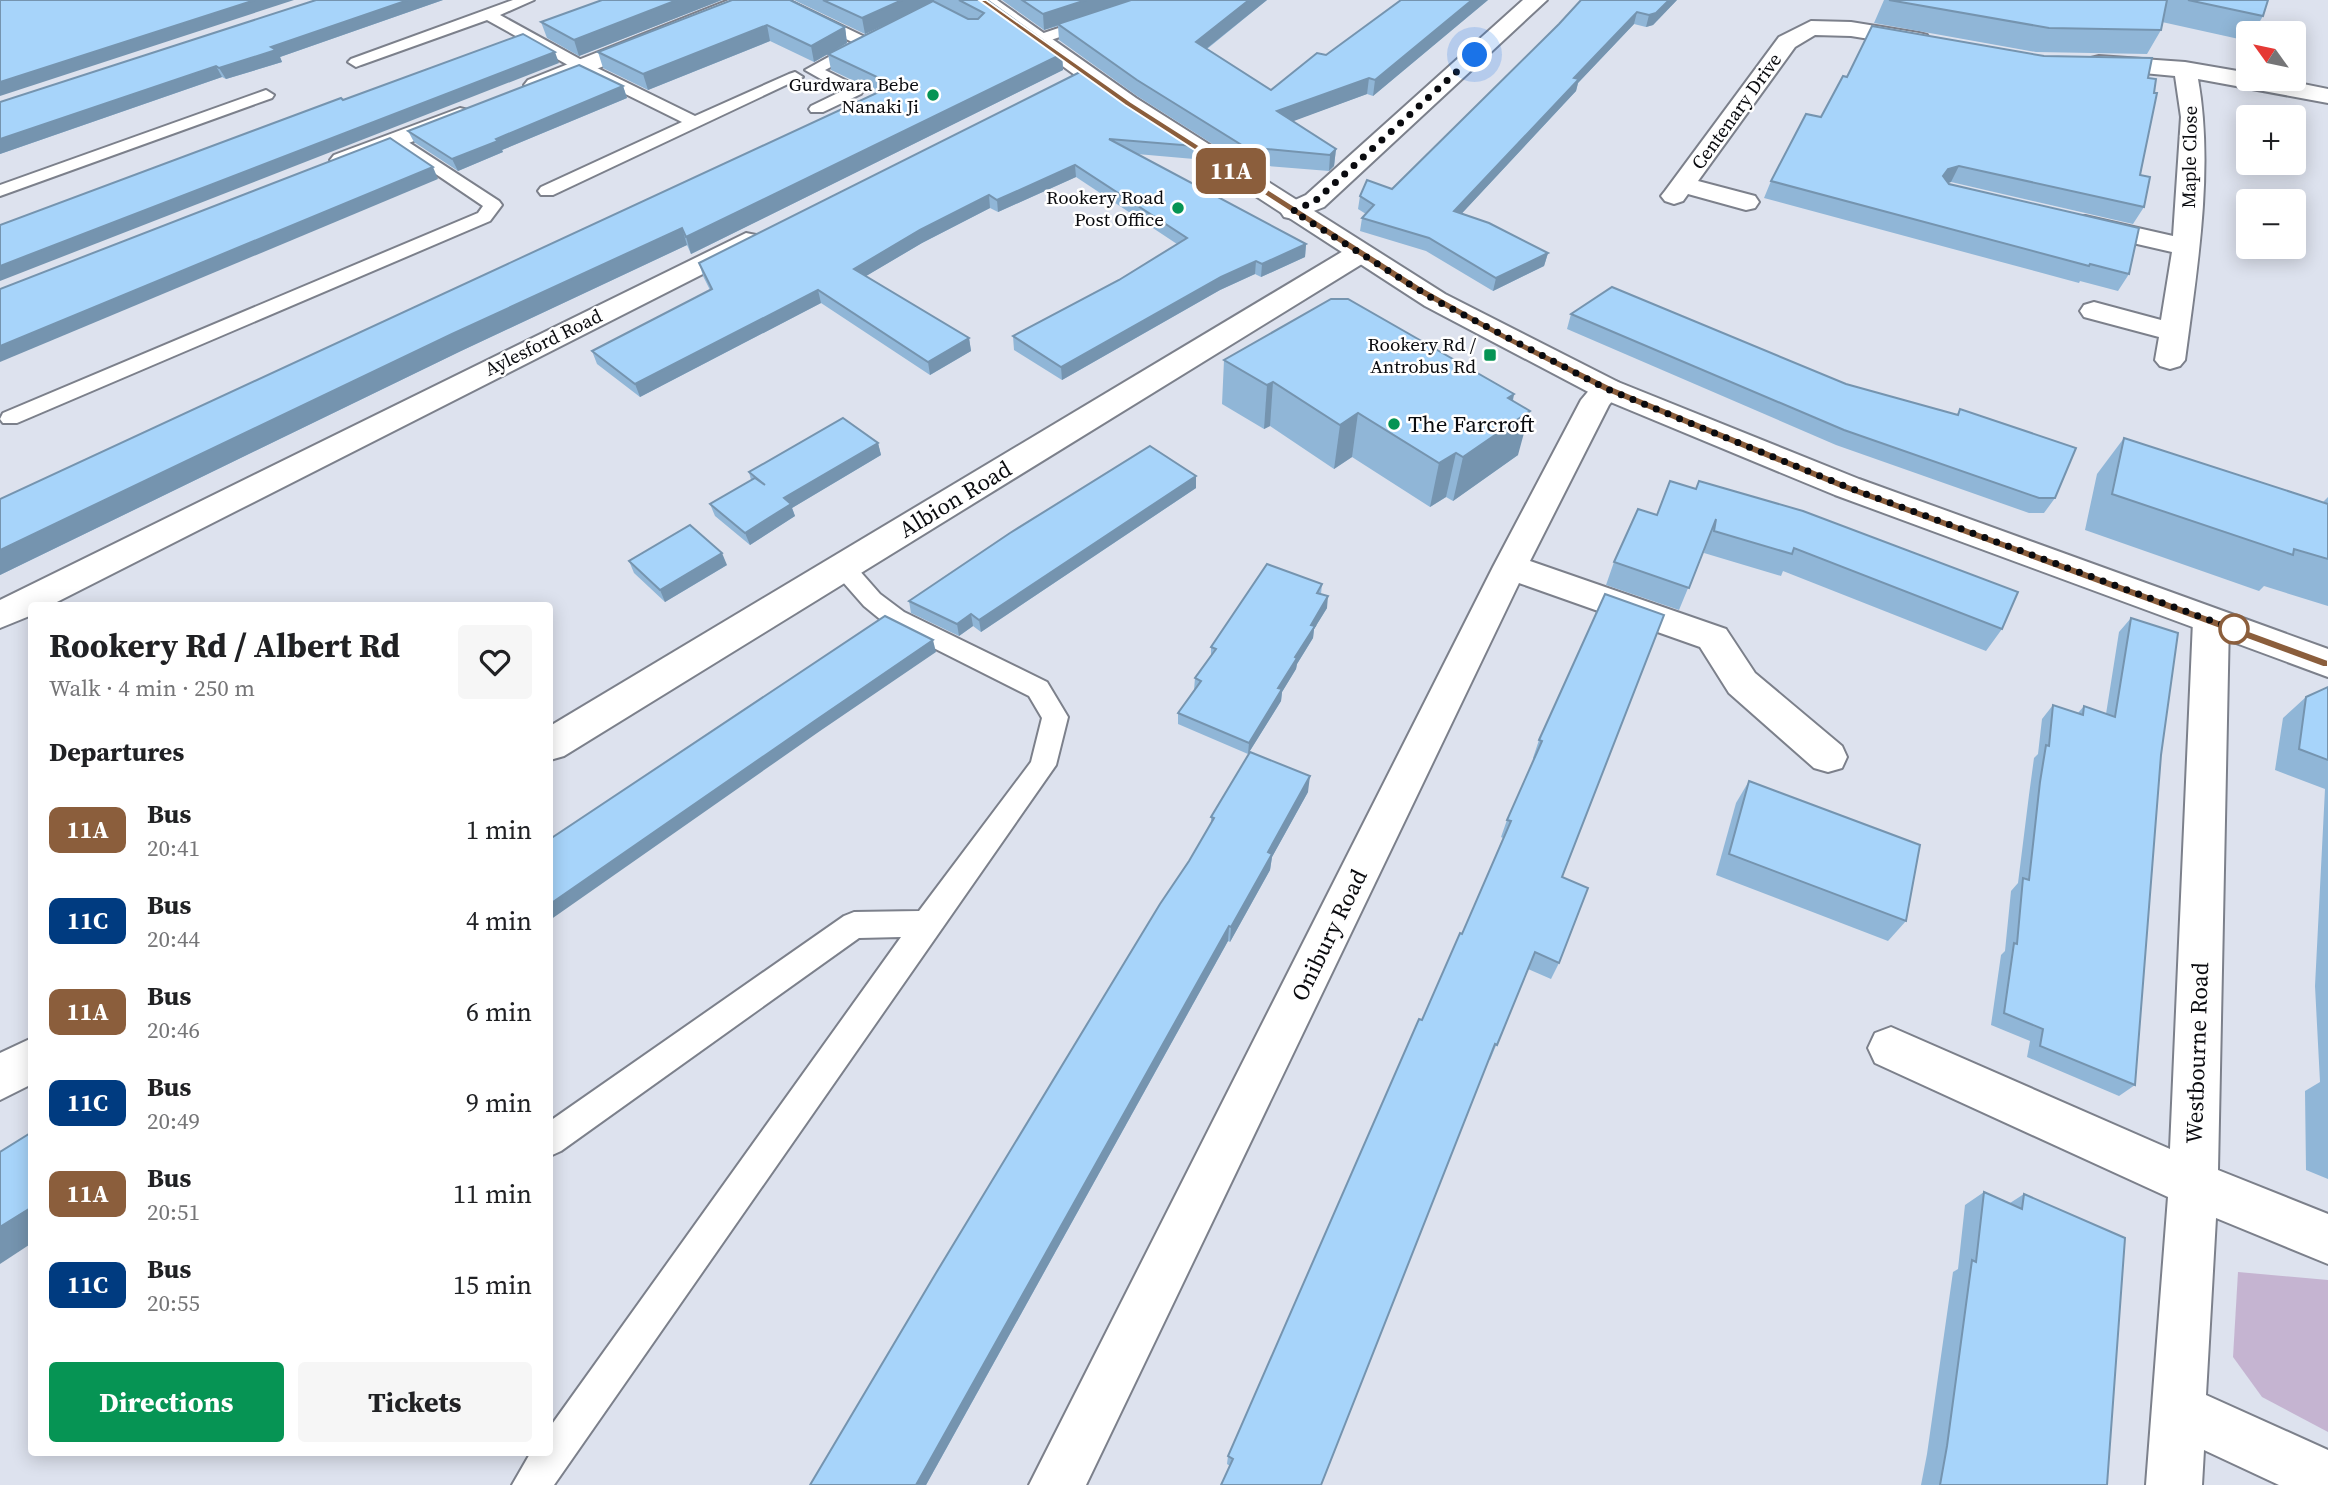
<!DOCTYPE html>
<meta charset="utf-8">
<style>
:root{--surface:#fff;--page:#f6f6f6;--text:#202124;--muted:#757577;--accent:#069454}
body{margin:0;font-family:"Source Serif 4",serif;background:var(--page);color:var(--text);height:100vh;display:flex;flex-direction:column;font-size:26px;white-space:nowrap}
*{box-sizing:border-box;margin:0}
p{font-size:23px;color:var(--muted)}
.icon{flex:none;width:38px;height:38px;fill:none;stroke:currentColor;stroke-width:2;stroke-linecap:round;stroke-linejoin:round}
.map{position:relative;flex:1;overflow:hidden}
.panel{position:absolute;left:28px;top:602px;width:525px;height:854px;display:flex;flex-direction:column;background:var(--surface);border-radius:7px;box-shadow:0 4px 18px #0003}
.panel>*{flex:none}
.badge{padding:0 14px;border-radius:10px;font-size:24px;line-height:46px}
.needle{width:46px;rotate:303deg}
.buttons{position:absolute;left:2236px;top:21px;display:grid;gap:14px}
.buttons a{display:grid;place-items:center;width:70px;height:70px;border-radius:7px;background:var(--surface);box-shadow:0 4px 18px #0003;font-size:35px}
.you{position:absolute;width:35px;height:35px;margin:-18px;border:5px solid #fff;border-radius:50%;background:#1a73e8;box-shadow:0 0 0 10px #1a73e833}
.map>.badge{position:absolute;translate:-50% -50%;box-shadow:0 0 0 4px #fff}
h2{padding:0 21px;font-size:26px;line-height:63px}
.round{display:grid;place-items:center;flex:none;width:74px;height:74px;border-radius:7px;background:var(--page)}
.head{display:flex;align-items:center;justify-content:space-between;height:119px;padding:0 21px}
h1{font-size:33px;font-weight:700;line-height:52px}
.action{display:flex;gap:14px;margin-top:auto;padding:14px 21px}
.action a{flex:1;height:80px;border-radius:7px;background:var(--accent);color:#fff;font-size:28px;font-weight:700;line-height:80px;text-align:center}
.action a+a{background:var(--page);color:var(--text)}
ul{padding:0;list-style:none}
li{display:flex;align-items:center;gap:21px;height:91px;padding:0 21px}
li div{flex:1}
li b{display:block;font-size:26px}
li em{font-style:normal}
li .badge{min-width:77px;font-weight:700;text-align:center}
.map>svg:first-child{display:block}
</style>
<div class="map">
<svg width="2328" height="1485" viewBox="0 0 2328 1485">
<rect width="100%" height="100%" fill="#dde2ee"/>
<polygon fill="#c5b4d1" points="2238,1272 2328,1280 2328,1432 2262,1397 2233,1357"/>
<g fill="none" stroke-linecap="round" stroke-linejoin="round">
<defs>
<g id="service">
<polygon points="513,0 534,0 500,15 589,64 695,116 789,74 795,72 803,77 553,195 541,195 538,191 541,187 682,122 577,70 487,20 361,65 356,67 348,62 351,59"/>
<polygon points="769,0 788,0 865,37 883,29 893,29 896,32 893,35 825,70 861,88 863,91 861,94 823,112 811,112 809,109 811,106 842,91 805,70 854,43"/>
<polygon points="1141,0 1162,0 1160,3 1045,42 1035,42 1032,39 1035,36"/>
<polygon points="266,90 274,95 272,98 0,196 0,185"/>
<polygon points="396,134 499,201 502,205 490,221 17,423 3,423 0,419 3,413 478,213 483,206 390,143 388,139 390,135"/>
<polygon points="843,559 851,561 880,594 904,612 1047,682 1068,717 1056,765 554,1485 512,1485 531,1452 550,1452 550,1427 901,937 859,938 561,1151 550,1156 550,1121 844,916 854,912 919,911 1031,762 1042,718 1029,696 886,624 864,606 835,573 831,567 835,561"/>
</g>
<g id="minor">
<polygon points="729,0 759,0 756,5 544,90 528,90 524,85 528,80"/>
<polygon points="1523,0 1547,0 1324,207 1293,219 1284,217 1280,211 1284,205 1306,195"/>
<polygon points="1811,21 1851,22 1919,33 1927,35 1930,40 1927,45 1919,47 1851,36 1815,35 1795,47 1698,181 1755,196 1759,202 1755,208 1746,210 1688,194 1683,201 1674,204 1665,201 1661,196 1665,191 1779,37"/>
<path d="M2099 56 2185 62 2249 73V79H2278L2328 89V103L2198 79C2214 169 2197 269 2185 360L2180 366 2170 369 2160 366 2155 360 2159 337 2084 317 2080 311 2084 305 2094 302 2161 320 2172 252 2076 230 2072 224 2076 218 2085 216 2173 236 2181 117 2175 76 2091 68 2088 63 2091 58Z"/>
<polygon points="460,108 468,110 472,115 468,120 352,165 343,168 334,165 330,160 334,155"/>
<polygon points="746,233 756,235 759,241 756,247 49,606 32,606 32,615 0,628 0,600"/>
<polygon points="1360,245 1370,247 1374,253 1370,259 564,756 550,760 550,726 1350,247"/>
<polygon points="1607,380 1618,382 1622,389 1609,405 1530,561 1726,629 1755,673 1842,746 1847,757 1842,768 1828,772 1814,768 1729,693 1700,647 1519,583 1086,1485 1029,1485 1493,567 1581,400 1596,382"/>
<polygon points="2211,608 2224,612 2229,621 2218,1170 2328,1214 2328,1264 2216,1218 2206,1395 2328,1450 2328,1485 2279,1485 2204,1450 2202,1485 2146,1485 2168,1197 1875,1063 1868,1048 1875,1033 1891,1027 2170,1149 2193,621 2198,612"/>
<polygon points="32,1038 32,1084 0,1100 0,1053"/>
</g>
<polygon id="primary" points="972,0 997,0 1136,98 1445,294 1618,382 1859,479 2328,649 2328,677 1835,495 1596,396 1425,306 1120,108"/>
</defs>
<use href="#service" stroke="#7c808b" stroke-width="4"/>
<use href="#minor" stroke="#7c808b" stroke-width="4"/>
<use href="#primary" stroke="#7c808b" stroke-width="4"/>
<use href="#service" fill="#fff" fill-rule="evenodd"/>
<use href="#minor" fill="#fff" fill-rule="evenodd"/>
<use href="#primary" fill="#fff" fill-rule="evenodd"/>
</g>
<g fill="#90b6d7">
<polygon points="316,0 443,0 280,57 282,62 226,79 222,77 0,154 0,102"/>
<polygon points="602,0 722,0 579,56 547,38 541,22"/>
<polygon points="732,0 845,27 847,43 832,52 908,14 865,34 794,0 987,0 1062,54 1063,70 691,254 687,245 461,351 0,575 0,499 879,93 831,70 828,54 814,62 770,41 648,90 603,68 598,52"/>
<polygon points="1002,0 1267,0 1207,49 1271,90 1326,55 1401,0 1488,0 1373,96 1367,94 1292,121 1336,149 1334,166 1329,171 1244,164 1137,96 1059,40 1058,26 1044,30"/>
<polygon points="1677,0 1653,25 1646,27 1634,24 1578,83 1576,91 1462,213 1548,253 1544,266 1493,291 1426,251 1360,231 1362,218 1366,214 1358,209 1360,196 1392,189 1559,24"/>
<polygon points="1884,0 2268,0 2263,16 2253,33 2249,33 2248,41 2162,22 2161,30 2147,54 2036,52 1874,23"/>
<polygon points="1082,71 1194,146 1194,159 1137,154 1306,244 1305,257 1261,277 1255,274 1220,290 1062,380 1014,350 1013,336 1119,280 1177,244 1076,177 998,212 990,208 922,243 866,276 969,338 971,351 930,375 821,303 640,397 597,364 592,351 710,290 703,276 699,263"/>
<polygon points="1847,77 2148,78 2140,175 2144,207 2133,224 1951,182 1948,183 2129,274 2118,291 2080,281 2079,283 1764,198 1771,181 1821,117"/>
<polygon points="623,86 627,98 502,150 503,152 458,171 414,142 408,131"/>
<polygon points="1571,314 1846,384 1957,415 1960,409 2055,498 2044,513 2029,513 1836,445 1567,329"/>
<polygon points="1224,360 1514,394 1513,401 1518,455 1453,501 1446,497 1430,507 1352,457 1334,469 1270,426 1264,429 1222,404"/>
<polygon points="2124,438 2323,502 2328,497 2328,606 2264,586 2259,591 2085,530 2097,474"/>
<polygon points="878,443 881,455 792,508 795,516 750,545 715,516 710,504 751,480 749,472"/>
<polygon points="1196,476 1196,488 981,632 973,626 959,636 911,613 909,601"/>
<polygon points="1699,481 2002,629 1986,651 1783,571 1781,576 1704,553 1705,547 1679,610 1606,585 1614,562 1657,515 1696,489"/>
<polygon points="629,561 727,565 665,602 634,573"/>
<polygon points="1322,584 1321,594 1327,608 1314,629 1313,638 1297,664 1296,669 1282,692 1281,701 1248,754 1178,724 1178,713 1194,690 1195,678 1211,656 1211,647"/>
<polygon points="1605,594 1562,877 1559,963 1551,979 1528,969 1490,1060 1489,1060 1230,1466 1227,1464 1228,1456 1422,1020 1462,934 1503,838 1501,837 1507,820 1534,759 1533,758 1539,740"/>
<polygon points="2131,618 2161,755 2135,1085 2119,1096 2027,1057 2030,1041 1991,1025 2001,955 2005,951 2011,891 2018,883 2029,795 2034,758 2038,754 2042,719 2053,705 2078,713 2084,706 2106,714 2119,632"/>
<polygon points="2328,687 2328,1179 2306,1170 2305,1091 2320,1082 2315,986 2325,789 2275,770 2283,718 2306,697"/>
<polygon points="1749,781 1906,921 1888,941 1716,875 1736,803"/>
<polygon points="1308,792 1272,857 1270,870 1230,942 1228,941 926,1485 810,1485 1189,861 1211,824 1211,817"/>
<polygon points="1984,1192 2010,1203 2024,1194 2107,1485 1921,1485 1927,1454 1953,1272 1958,1269 1965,1205"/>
</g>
<g fill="#7594af">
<polygon points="255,0 294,0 0,96 0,82"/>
<polygon points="408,0 443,0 280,57 282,62 226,79 219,68 271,47"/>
<polygon points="677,0 722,0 579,56 574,40"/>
<polygon points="902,0 934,0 934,2 865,34 862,18"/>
<polygon points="1086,0 1133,0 1044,30 1043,14"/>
<polygon points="1249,0 1267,0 1196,57 1196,42"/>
<polygon points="1472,0 1488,0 1373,96 1375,80"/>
<polygon points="1669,0 1677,0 1653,25 1646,27 1649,15"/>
<polygon points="1637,12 1634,24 1578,83 1576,91 1452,224 1454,211 1574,78"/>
<polygon points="767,25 770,41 648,90 643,74"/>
<polygon points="845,27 847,43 814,62 811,46"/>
<polygon points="555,52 559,63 0,281 0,266"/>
<polygon points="1062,54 1063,70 691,254 686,237"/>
<polygon points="216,66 222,77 0,154 0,139"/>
<polygon points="1369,78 1367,94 1275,128 1277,111"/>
<polygon points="623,86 627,98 502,150 503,152 458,171 452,159 496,139"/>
<polygon points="1336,149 1334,166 1329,171 1330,155"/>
<polygon points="1075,165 1076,177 998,212 997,200"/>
<polygon points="1959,166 1951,182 1940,186 1943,176 1948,169"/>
<polygon points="433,167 438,179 0,362 0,346"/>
<polygon points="989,195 990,208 922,243 856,282 854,269 920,230"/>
<polygon points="682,228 687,245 461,351 0,575 0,550 452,334"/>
<polygon points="1306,244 1305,257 1261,277 1262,264"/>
<polygon points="1548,253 1544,266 1493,291 1496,278"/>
<polygon points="1256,261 1255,274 1220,290 1062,380 1061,367 1221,277"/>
<polygon points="818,290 821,303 640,397 635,384"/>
<polygon points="969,338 971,351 930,375 928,362"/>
<polygon points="1273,382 1270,426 1264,429 1267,385"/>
<polygon points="1514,394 1506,428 1530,411 1518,455 1453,501 1463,457 1508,398"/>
<polygon points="1358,413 1352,457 1334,469 1340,425"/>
<polygon points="878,443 881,455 792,508 795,516 750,545 745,533 784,498"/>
<polygon points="1456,453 1446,497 1430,507 1439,463"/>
<polygon points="1196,476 1196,488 981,632 979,620"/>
<polygon points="722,553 727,565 665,602 660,590"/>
<polygon points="1328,596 1327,608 1314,629 1313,638 1297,664 1296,669 1282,692 1281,701 1248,754 1249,743 1311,625"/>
<polygon points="971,614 973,626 959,636 957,624"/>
<polygon points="933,640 936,652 820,731 550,920 550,904 816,720"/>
<polygon points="1310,776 1308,792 1272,857 1270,870 1230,942 1231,927 1268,852"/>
<polygon points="1229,926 1228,941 926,1485 916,1485"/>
<polygon points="32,1207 32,1243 0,1264 0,1227"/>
</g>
<g fill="#a7d4fa" stroke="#7594af" stroke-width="2">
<polygon points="0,0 255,0 0,82"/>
<polygon points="316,0 408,0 271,47 276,50 219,68 216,66 0,139 0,102"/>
<polygon points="602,0 677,0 574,40 541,22"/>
<polygon points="732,0 790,0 845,27 811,46 767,25 643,74 598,52"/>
<polygon points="823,0 902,0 862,18"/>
<polygon points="959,0 987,0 1062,54 686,237 682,228 452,334 0,550 0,499 894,85 828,54 933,1 968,19 978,19 984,13"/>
<polygon points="1022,0 1086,0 1043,14"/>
<polygon points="1131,0 1249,0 1196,42 1271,90 1317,53 1326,55 1401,0 1472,0 1375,80 1369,78 1277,111 1336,149 1330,155 1245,147 1137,80 1058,24"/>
<polygon points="1581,0 1669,0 1656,13 1649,15 1637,12 1574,78 1579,79 1454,211 1489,223 1548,253 1496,278 1429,238 1362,218 1374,205 1360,196 1367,180 1392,189 1559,24"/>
<polygon points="1889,0 2167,0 2161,30 2049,28"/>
<polygon points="2188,0 2268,0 2263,16"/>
<polygon points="1872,26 2044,56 2152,58 2148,78 2156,79 2154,93 2157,93 2140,175 2150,177 2144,207 1959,166 1948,169 1943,176 1949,184 2139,228 2129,274 2090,264 2089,266 1771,181 1806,114 1821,117 1843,76 1847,77"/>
<polygon points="523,34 555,52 0,266 0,225 341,98 343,100"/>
<polygon points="579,65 623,86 496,139 498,141 452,159 408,131"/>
<polygon points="1082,71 1194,146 1109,139 1306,244 1262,264 1256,261 1221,277 1061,367 1013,336 1119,280 1187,238 1075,165 997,200 989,195 920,230 854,269 969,338 928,362 818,290 635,384 592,351 712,289 699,263"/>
<polygon points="390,138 433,167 0,346 0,289"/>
<polygon points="1612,287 1846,384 1958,415 1960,409 2076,448 2055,498 2039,498 1844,430 1571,314"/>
<polygon points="1331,299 1348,299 1514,394 1508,398 1530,411 1463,457 1456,453 1439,463 1358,413 1340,425 1273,382 1267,385 1224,360"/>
<polygon points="843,418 878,443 784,498 791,504 745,533 710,504 755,478 765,485 749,472"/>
<polygon points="2124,438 2328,504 2328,559 2294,549 2293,555 2112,494"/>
<polygon points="1150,446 1196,476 979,620 971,614 957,624 909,601 1010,533"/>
<polygon points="1670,481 1696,489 1699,481 1803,511 2018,592 2002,629 1794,548 1792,554 1714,531 1716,519 1689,588 1614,562 1638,509 1657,515"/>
<polygon points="690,525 722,553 660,590 629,561"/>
<polygon points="1267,564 1322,584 1317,593 1328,596 1311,625 1315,626 1295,657 1297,658 1278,688 1282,689 1249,743 1178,713 1201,681 1195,678 1216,649 1211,647"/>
<polygon points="1605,594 1664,615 1562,877 1588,888 1559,963 1535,952 1497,1045 1495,1044 1321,1485 1221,1485 1233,1459 1228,1456 1419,1019 1422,1020 1460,933 1462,934 1511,821 1507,820 1542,741 1539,740"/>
<polygon points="885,616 933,640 816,720 550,904 550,839"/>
<polygon points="2131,618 2178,633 2161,755 2135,1085 2040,1046 2043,1029 2004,1013 2014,943 2017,944 2023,878 2029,880 2040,782 2046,745 2049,746 2053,705 2083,715 2084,706 2115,717"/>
<polygon points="2328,687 2328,760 2299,749 2306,697"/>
<polygon points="1250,752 1310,776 1268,852 1272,854 1231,927 1229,926 916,1485 810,1485 936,1273 1160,904 1189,861 1214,818 1211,817"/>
<polygon points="1749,781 1920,845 1906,921 1729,854"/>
<polygon points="32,1132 32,1207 0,1227 0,1152"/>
<polygon points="1984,1192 2022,1209 2024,1194 2125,1238 2107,1485 1940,1485 1947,1446 1972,1260 1976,1262"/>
</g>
<polygon fill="#8b5e3c" stroke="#fff" stroke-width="2" points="979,0 986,0 1131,102 1420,286 1510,336 1611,386 1851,485 2328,660 2328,667 2323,667 1843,490 1603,391 1503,340 1413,291 1125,105"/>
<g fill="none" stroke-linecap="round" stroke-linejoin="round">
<polyline stroke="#0a0b0f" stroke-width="7" stroke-dasharray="0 12.6" points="1475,55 1315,201 1293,211 1435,300 1607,389 1847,487 2234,629"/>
</g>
<g fill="#069454" stroke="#fff" stroke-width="2.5">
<circle cx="933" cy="95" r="7"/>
<circle cx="1178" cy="208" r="7"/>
<rect x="1483" y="348" width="14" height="14" rx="3.5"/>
<circle cx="1394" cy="424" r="7"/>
</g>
<circle fill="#fff" stroke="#8b5e3c" stroke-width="3.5" cx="2234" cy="629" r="14"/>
<g text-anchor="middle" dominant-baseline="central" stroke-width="5" stroke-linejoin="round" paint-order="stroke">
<g font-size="19" fill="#0a0b0f" stroke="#fff" text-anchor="end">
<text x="919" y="84">Gurdwara Bebe<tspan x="919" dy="22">Nanaki Ji</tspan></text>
<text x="1164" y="197">Rookery Road<tspan x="1164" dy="22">Post Office</tspan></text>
<text x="1476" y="344">Rookery Rd /<tspan x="1476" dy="22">Antrobus Rd</tspan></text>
</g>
<g font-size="19" fill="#0a0b0f" stroke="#fff">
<text transform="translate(1736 111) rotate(-54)">Centenary Drive</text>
<text transform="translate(2189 157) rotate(-89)">Maple Close</text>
<text transform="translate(543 342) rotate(-26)">Aylesford Road</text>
</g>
<g font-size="23" fill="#0a0b0f" stroke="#fff" text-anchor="start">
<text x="1408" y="424">The Farcroft</text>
</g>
<g font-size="23" fill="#0a0b0f" stroke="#fff">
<text transform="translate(955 499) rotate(-31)">Albion Road</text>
<text transform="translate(1329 935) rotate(-64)">Onibury Road</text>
<text transform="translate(2197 1053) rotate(-88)">Westbourne Road</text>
</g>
</g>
</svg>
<div class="buttons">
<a><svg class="needle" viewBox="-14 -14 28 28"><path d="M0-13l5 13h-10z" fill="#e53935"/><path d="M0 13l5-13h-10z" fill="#757577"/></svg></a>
<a>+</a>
<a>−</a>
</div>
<div class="you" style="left:1475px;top:55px"></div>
<b class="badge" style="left:1231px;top:171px;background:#8b5e3c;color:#fff">11A</b>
<section class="panel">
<div class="head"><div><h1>Rookery Rd / Albert Rd</h1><p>Walk · 4 min · 250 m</p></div><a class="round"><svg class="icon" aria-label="heart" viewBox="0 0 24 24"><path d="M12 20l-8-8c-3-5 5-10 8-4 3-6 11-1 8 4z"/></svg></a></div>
<h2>Departures</h2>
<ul>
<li><span class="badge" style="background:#8b5e3c;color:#fff">11A</span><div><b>Bus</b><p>20:41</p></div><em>1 min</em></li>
<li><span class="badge" style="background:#003b80;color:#fff">11C</span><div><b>Bus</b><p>20:44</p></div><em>4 min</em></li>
<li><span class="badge" style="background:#8b5e3c;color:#fff">11A</span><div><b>Bus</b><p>20:46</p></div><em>6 min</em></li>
<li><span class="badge" style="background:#003b80;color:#fff">11C</span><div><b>Bus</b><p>20:49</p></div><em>9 min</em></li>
<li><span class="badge" style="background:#8b5e3c;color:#fff">11A</span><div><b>Bus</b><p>20:51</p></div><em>11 min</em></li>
<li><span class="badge" style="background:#003b80;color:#fff">11C</span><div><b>Bus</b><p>20:55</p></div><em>15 min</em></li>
</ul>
<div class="action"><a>Directions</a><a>Tickets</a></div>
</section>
</div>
